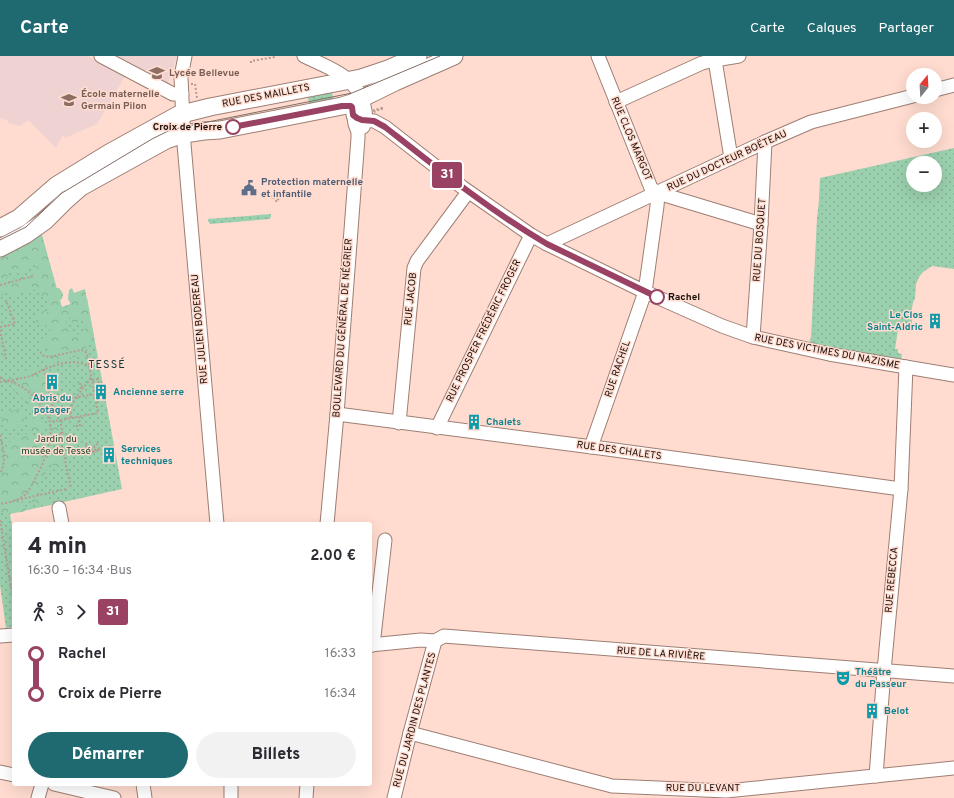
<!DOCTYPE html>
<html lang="fr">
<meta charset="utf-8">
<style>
:root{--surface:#fff;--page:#f2f2f3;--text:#2b2b33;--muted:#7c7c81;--accent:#1e6a70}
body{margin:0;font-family:Overpass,sans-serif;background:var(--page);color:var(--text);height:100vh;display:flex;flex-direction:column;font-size:15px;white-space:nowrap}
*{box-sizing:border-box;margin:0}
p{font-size:13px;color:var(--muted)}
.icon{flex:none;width:22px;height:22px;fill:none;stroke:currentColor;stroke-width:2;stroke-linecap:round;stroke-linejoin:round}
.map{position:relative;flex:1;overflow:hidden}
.side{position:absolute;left:12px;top:466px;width:360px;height:264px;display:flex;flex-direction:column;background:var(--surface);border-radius:4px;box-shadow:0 4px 16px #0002}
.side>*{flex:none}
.badge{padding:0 8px;border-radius:3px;font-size:14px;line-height:26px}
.needle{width:26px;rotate:18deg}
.tools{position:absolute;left:906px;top:12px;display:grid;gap:8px}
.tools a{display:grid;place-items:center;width:36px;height:36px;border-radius:50%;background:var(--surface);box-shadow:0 4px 16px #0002;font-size:20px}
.map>.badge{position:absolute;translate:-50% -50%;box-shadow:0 0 0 2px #fff}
.legs{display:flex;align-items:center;gap:6px;height:44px;padding:0 16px;font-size:13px}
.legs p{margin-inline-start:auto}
.summary{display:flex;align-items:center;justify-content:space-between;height:68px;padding:0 16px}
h1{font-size:22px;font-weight:800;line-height:30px}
.cta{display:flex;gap:8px;margin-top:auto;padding:8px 16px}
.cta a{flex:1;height:46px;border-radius:24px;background:var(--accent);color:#fff;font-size:16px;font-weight:800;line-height:46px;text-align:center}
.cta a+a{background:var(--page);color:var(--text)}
ul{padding:0 16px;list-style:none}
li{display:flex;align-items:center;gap:14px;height:40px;font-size:15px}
li i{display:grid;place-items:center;width:6px;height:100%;margin:0 5px;background:currentColor}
li i::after{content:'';width:10px;height:10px;margin:-5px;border:3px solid;border-radius:50%;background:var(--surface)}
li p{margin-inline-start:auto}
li:first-child i{background:linear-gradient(#0000 50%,currentColor 0)}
li:last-child i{background:linear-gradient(currentColor 50%,#0000 0)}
header{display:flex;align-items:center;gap:24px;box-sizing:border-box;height:56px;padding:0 20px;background:var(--accent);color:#fff}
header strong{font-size:19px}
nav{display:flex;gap:22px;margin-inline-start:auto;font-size:14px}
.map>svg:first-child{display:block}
</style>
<header>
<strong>Carte</strong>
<nav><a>Carte</a><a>Calques</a><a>Partager</a></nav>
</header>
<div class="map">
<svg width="954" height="742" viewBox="0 0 954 742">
<defs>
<pattern id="green-dots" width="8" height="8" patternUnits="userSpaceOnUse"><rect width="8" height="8" fill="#9bd0ae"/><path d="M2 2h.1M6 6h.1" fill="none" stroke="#85b194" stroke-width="1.8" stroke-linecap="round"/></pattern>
<pattern id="forest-crowns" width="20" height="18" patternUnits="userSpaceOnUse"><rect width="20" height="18" fill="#9bd0ae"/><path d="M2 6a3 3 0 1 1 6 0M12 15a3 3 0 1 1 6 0" fill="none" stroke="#85b194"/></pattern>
</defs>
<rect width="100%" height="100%" fill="#ffdccf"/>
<g fill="#eed3d2">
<polygon points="0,0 88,0 125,20 97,68 65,82 63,79 56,92 28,64 20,70 8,67 9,65 0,62"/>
<polygon points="112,0 177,0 167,30"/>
</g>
<g fill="url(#green-dots)" fill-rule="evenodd">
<polygon points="331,32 334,46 310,52 307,36"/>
<path d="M954 92V213L932 210 923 216 919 221 916 228 915 242 913 247 912 252V275L898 274 895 293H898V297L902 298 901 304 829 292 809 287 811 281 817 162 819 144 820 122ZM913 107H935V129H913Z"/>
<polygon points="271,158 271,160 270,163 210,168 208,165 208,163"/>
<polygon points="40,172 62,251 87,242 122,433 10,458 14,480 14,571 6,572 0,529 0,198"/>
</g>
<g fill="url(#forest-crowns)" fill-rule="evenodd">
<path d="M40 172 56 232H59L62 236 63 239 62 243 59 244 62 252 67 254 70 253 72 251 68 243 69 234 72 232 74 237 85 233 95 287 86 289V295L85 298 45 308 40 300V297H45L47 295 48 292 46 290 44 289 42 292H39C37 283 46 281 51 275L46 270V267H39L36 266V260L37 257 43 255 50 257 52 255 47 248V245C45 243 41 240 40 237 39 234 40 233 38 230L36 233 30 236 26 235 23 230 19 238 15 240 9 238 8 234 12 225C16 224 20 226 23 229L27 223 32 222 37 209 30 208 25 216 21 218 17 217 15 222 11 223 12 217 10 216 6 222 8 226 2 240 0 241V198ZM70 261 71 265 74 267 78 266 80 263H83L86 265C86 284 68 282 66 264Z"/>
<path d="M33 313 40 314 44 321 48 326 47 333 40 339 33 337 30 333 29 340 24 343 18 339 14 335C18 322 19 315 33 313Z"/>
<polygon points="50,339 54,342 56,356 54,358 49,357 41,353 42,359 40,362 44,368 44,370 37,375 30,375 27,368 30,364 35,362 32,356 26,351 28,344 29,342 44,346 47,340"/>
<path d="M15 354 20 355 24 357C26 371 18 370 7 374L2 369 1 363 6 357 11 356Z"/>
<polygon points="52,371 56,371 63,375 61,379 62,385 58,387 52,387 51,385 51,383 48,381 48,378"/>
<path d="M20 378C33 378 37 378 46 389 49 393 52 396 54 400L61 401 63 405C61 412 55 411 50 407L47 409 46 418 41 423 39 430 37 431V437L35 439C43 440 48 439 52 449L44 450 30 445 22 440V438L20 441V443L22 445 21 448 25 450 26 452 25 455C17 458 9 455 0 457V399L12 383Z"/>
</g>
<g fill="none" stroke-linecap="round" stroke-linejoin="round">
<defs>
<g id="minor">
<polyline points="101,0 173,38 182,38"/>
<polyline points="185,0 181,21 184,88 217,468"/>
<path d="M304 0C329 12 357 20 364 50 366 57 366 65 363 71"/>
<polyline points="935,34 954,29"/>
<polyline points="616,46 702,7 715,4"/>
<polyline points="353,59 360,64 374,65 385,71 462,131 531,179 547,188 641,234 722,270 753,281 829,298 954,319"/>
<polyline points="731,102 715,4 739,0"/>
<polyline points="658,137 761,168"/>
<polyline points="547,188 765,86 811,66 913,40"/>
<polyline points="753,281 761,168 765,86"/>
<polyline points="337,358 600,392 901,433"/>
<polyline points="399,367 414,212 417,205 468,136"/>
<polyline points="437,372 531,179"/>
<polyline points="591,391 645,236 657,150 658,137 651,132 598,0"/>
<polyline points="59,452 62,468"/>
<polyline points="327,468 337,358 358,82 358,76 355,68 353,56"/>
<polyline points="0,580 14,579"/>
<polyline points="370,589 421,584 435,585 444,580 954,620"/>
<polyline points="373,589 385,484"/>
<polyline points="410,677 612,730 726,735 954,712"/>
<polyline points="0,716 14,719"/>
<polyline points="876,720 884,615 901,433 906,311"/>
<polyline points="54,728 114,742"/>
<polyline points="143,728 145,742"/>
<polyline points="231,728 231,742"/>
<polyline points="38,742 42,728"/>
<polyline points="306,742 307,728"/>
<polyline points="394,742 410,677 435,585"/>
</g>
<g id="major">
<polyline points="0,172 19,162 57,129 109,97 178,59 210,51 361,22 388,13 418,0"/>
<polyline points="0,192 25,179 45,165 64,146 81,131 166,84 184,78 204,75 220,74 342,50 352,47 395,26 454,0"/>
</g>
</defs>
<use href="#minor" stroke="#9e7e73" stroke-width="15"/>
<use href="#major" stroke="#9e7e73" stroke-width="19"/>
<g stroke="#b79b91" stroke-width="2" stroke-dasharray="2 2" stroke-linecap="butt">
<polyline points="251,7 251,5 275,1 275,0"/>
<polyline points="191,28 195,28 197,42"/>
<polygon points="382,52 382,53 375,55 374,57 374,54"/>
<polygon points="270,140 275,141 279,144 276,145 274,142 270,141"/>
<polyline points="0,229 33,220"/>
<polyline points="0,271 15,268 6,244"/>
<polyline points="0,274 6,303"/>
<polyline points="40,296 44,300 49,301 81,294 85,295 87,298 98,357 50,366"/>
<polyline points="44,313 54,357 46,358"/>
<path d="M0 321C5 326 8 325 14 327 25 331 35 341 42 351 45 356 49 361 50 367 53 387 43 408 34 425 31 430 28 437 23 440 17 445 7 447 0 448"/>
<polyline points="92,324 98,323 102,345"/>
<path d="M0 326C10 324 21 323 30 320 35 318 40 315 45 313 59 307 75 303 89 310"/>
<polyline points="80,327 81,335"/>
<polyline points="51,346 101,337"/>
<path d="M71 362C68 345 82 335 91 322"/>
<polyline points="60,364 63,379"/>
<polyline points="76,370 80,370 79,361"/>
<polyline points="62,377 59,377 71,432"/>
<path d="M0 379C3 393 7 405 0 418"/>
<polyline points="86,387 89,397"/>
<polyline points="100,392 89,397 101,394"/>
<polyline points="91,395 98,387"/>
<polyline points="17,444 66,433"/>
<polyline points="0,464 14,549"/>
</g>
<use href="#minor" stroke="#fff" stroke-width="13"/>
<use href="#major" stroke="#fff" stroke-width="17"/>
<polyline stroke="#826c64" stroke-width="1" points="0,184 26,171 62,137 152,83 168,75 183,71 352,37 440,0"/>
</g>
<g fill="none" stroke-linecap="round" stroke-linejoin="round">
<defs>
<path id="line-1" d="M233 71 342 50H351L352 51 353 59 357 62 362 64 374 65 385 71C437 112 489 154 547 188L657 241"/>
</defs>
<use href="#line-1" stroke="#fff" stroke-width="9"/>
<use href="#line-1" stroke="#994263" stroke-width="6"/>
</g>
<defs>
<symbol id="school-bare" viewBox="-9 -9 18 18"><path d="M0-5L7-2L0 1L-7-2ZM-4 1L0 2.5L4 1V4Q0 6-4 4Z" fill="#8d6e63" stroke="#ffdccf" stroke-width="2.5" paint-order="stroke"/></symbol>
<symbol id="civic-bare" viewBox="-9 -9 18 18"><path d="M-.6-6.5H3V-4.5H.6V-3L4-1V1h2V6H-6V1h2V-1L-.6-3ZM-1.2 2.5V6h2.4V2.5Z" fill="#5c6f8a" stroke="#ffdccf" stroke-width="2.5" paint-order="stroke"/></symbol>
<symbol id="building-bare" viewBox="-9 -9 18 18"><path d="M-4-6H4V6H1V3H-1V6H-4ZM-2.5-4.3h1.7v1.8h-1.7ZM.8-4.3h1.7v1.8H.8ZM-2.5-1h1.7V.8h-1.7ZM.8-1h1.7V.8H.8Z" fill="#0f9aa8" stroke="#ffdccf" stroke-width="2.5" paint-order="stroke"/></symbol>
<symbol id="theatre-bare" viewBox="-9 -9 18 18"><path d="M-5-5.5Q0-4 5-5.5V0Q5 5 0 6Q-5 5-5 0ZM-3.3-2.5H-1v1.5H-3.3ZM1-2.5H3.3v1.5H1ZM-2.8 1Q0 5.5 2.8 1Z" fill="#0f9aa8" stroke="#ffdccf" stroke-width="2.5" paint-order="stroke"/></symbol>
</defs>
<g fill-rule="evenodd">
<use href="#school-bare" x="146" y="6" width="22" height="22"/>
<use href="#school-bare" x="58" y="33" width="22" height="22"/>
<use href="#civic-bare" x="238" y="121" width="22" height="22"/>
<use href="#building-bare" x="924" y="254" width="22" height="22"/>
<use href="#building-bare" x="41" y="315" width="22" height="22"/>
<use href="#building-bare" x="90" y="325" width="22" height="22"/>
<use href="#building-bare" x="463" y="355" width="22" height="22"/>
<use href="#building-bare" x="98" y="388" width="22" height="22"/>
<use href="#theatre-bare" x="832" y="611" width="22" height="22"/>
<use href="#building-bare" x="861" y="644" width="22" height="22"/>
</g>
<g fill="#fff" stroke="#994263" stroke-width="2">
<circle cx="233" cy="71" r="7"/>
<circle cx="657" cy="241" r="7"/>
</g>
<g text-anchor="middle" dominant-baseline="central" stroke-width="3" stroke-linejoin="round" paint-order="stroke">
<g font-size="10" font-weight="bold" fill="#785e54" stroke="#ffdccf" text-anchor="start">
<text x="169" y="17">Lycée Bellevue</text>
<text x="81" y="38">École maternelle<tspan x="81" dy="12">Germain Pilon</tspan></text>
</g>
<g font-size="10" fill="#1a0f0b" stroke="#ffdccf">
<text transform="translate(266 40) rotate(-11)">RUE DES MAILLETS</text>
<text transform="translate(631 83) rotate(67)">RUE CLOS MARGOT</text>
<text transform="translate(727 105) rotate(-25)">RUE DU DOCTEUR BOËTEAU</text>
<text transform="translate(760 184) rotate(-86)">RUE DU BOSQUET</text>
<text transform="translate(411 243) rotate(-84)">RUE JACOB</text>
<text transform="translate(343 272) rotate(-86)">BOULEVARD DU GÉNÉRAL DE NÉGRIER</text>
<text transform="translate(200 273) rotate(-95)">RUE JULIEN BODEREAU</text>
<text transform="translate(484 275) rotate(-64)">RUE PROSPER FRÉDÉRIC FROGER</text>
<text transform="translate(827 296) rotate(11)">RUE DES VICTIMES DU NAZISME</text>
<text transform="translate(618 313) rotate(-71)">RUE RACHEL</text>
<text transform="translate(619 395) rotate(8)">RUE DES CHALETS</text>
<text transform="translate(892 524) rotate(-85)">RUE REBECCA</text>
<text transform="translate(661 598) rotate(4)">RUE DE LA RIVIÈRE</text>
<text transform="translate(415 664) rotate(-75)">RUE DU JARDIN DES PLANTES</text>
<text x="703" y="732">RUE DU LEVANT</text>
</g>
<g font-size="10" font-weight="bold" fill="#1a0f0b" stroke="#ffdccf" text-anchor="end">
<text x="222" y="71">Croix de Pierre</text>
<text x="668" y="241" text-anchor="start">Rachel</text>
</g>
<g font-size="10" font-weight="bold" fill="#4e5e75" stroke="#ffdccf" text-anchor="start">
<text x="261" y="126">Protection maternelle<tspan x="261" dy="12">et infantile</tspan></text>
</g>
<g font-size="10" font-weight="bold" fill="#0d838f" stroke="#ffdccf" text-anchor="start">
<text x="923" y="259" text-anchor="end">Le Clos<tspan x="923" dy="12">Saint-Aldric</tspan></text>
<text x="113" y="336">Ancienne serre</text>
<text x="52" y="342" text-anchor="middle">Abris du<tspan x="52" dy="12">potager</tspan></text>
<text x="486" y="366">Chalets</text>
<text x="121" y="393">Services<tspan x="121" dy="12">techniques</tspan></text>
<text x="855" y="616">Théâtre<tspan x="855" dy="12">du Passeur</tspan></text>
<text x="884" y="655">Belot</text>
</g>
<g font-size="10" fill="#1b4b31" stroke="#ffdccf">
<text x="56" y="383">Jardin du<tspan x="56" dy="12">musée de Tessé</tspan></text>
</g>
<g font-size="11" letter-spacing="1" fill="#16383b" stroke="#ffdccf">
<text x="107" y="309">TESSÉ</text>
</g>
</g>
</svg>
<div class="tools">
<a><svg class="needle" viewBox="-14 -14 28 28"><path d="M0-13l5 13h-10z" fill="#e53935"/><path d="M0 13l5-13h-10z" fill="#7c7c81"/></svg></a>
<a>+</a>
<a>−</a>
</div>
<b class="badge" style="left:447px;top:119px;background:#994263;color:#fff">31</b>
<section class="side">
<div class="summary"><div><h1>4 min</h1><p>16:30 – 16:34 · Bus</p></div><b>2.00 €</b></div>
<div class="legs"><svg class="icon" aria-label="walk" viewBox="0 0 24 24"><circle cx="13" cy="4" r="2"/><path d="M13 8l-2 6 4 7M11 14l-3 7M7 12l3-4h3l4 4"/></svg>3<svg class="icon" aria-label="forward" viewBox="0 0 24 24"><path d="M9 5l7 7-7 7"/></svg><b class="badge" style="background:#994263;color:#fff">31</b></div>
<ul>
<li><i style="color:#994263"></i><b>Rachel</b><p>16:33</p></li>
<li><i style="color:#994263"></i><b>Croix de Pierre</b><p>16:34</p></li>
</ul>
<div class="cta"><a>Démarrer</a><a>Billets</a></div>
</section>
</div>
